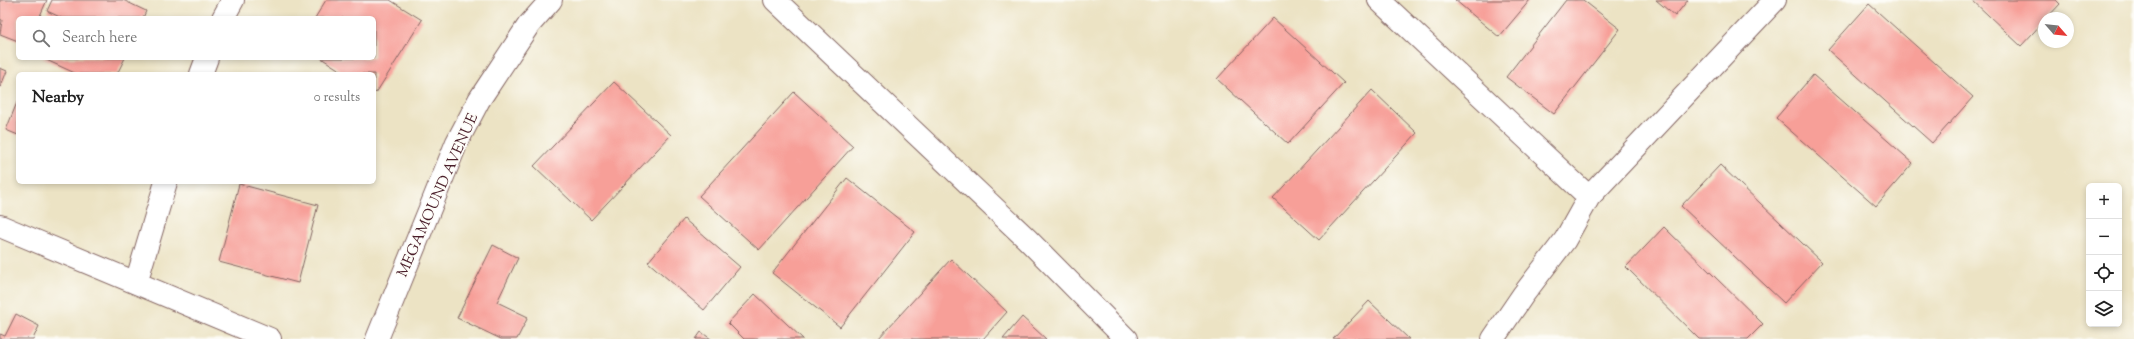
<!DOCTYPE html>
<meta charset="utf-8">
<style>
:root{--surface:#fff;--page:#f6f6f6;--text:#222;--muted:#767676;--line:#e0e0e0}
body{margin:0;font-family:"Sorts Mill Goudy",serif;background:var(--page);color:var(--text)}
.controls{position:absolute;right:12px;bottom:12px;display:grid;overflow:hidden;border-radius:6px;box-shadow:0 2px 6px #0003}
.controls button{width:36px;height:36px;display:grid;place-items:center;padding:0;border:0;border-bottom:1px solid var(--line);background:var(--surface);color:var(--text);font:20px sans-serif}
.compass{position:absolute;left:2038px;top:12px;width:36px;height:36px;border-radius:50%;background:var(--surface);box-shadow:0 2px 6px #0003;rotate:118deg}
.list{margin:0;padding:0;list-style:none}
h2{display:flex;justify-content:space-between;align-items:center;height:52px;margin:0;padding:0 16px;font-size:17px}
h2 small{font-size:13px;font-weight:400;color:var(--muted)}
.icon{flex:none;width:22px;height:22px;fill:none;stroke:currentColor;stroke-width:2;stroke-linecap:round;stroke-linejoin:round}
.map{position:relative;flex:none;width:2134px;height:339px;overflow:hidden}
.search{position:absolute;background:var(--surface);box-shadow:0 2px 6px #0003;left:16px;top:16px;width:360px;height:44px;display:flex;align-items:center;gap:10px;box-sizing:border-box;padding:0 14px;border-radius:6px;color:var(--muted);font-size:15px}
.panel{position:absolute;background:var(--surface);box-shadow:0 2px 6px #0003;left:16px;top:72px;width:360px;height:112px;border-radius:6px}
.map>svg:first-child{display:block}
.building{fill:#f79f98}
.lines{fill:none;stroke-linecap:round;stroke-linejoin:round}
.minor-casing{stroke:#836461;stroke-width:24}
.minor{stroke:#fff;stroke-width:22}
.labels{text-anchor:middle;stroke-width:3;stroke-linejoin:round;paint-order:stroke}
.street-label{font-size:15px;fill:#4a1f2b;stroke:#fdfcf7}
</style>
<div class="map">
<svg width="2134" height="339" viewBox="0 0 2134 339">
<rect width="100%" height="100%" fill="#fdfcf7"/>
<filter id="ink" filterUnits="userSpaceOnUse"><feTurbulence type="fractalNoise" baseFrequency=".025" numOctaves="2"/><feDisplacementMap in="SourceGraphic" scale="8" xChannelSelector="R" yChannelSelector="G"/><feConvolveMatrix kernelMatrix="1 2 1 2 8 2 1 2 1" color-interpolation-filters="sRGB"/></filter>
<filter id="wash" filterUnits="userSpaceOnUse"><feTurbulence type="fractalNoise" baseFrequency=".012" numOctaves="4" result="noise"/><feDisplacementMap in="SourceGraphic" scale="16" xChannelSelector="R" yChannelSelector="G"/><feGaussianBlur stdDeviation="0.9" result="paint"/><feColorMatrix in="noise" values="0 0 0 0 0 0 0 0 0 0 0 0 0 0 0 0 0 1.4 0 .05"/><feComposite in="paint" operator="in"/></filter>
<g filter="url(#wash)">
<rect width="100%" height="100%" fill="#ece3c4"/>
<g id="blocks">
<path class="building" d="M0,0H47L39,18H18V41L0,34L2,20L0,19Z
M52,0H123L146,11L143,18H62L47,11Z
M326,0H390L422,20L376,93L374,91V74H346L321,58H374V18H315Z
M1455,0H1530L1499,37Z
M1566,0H1583L1620,29L1554,114L1506,77Z
M1656,0H1688L1675,16Z
M1972,0H2056L2060,4L2047,18H2044V21L2021,46Z
M1869,4L1973,97L1932,143L1828,50Z
M1273,18L1344,83L1288,144L1217,79Z
M42,58H125L117,74H77Z
M0,68L7,71L0,88Z
M1813,75L1913,163L1876,206L1776,118Z
M614,82L671,135L591,220L534,166Z
M1372,90L1417,133L1319,240L1273,198Z
M794,92L853,146L759,250L699,196Z
M18,100V135L6,130Z
M1720,165L1822,262L1784,303L1681,206Z
M847,178L915,232L840,327L772,273Z
M239,184L318,205L298,283L219,262Z
M684,219L740,267L704,310L648,262Z
M1664,227L1763,324L1748,339H1699L1626,267Z
M493,245L518,258L497,302L528,317L517,339H501L457,318Z
M951,259L1007,312L983,339H878Z
M755,294L803,339H744L728,323Z
M1369,301L1409,339H1333Z
M16,314L39,326L33,339H0V334L5,336Z
M1022,317L1046,339H1003Z
M701,332L711,339H696Z"/>
</g>
</g>
<g filter="url(#ink)">
<use href="#blocks" fill-opacity="0" stroke="#836461" stroke-width="1"/>
<g class="lines">
<defs>
<path id="minor" d="M775,0L1027,239L1126,339
M1379,0L1589,197
M223,18L233,0
M201,74L207,58
M0,226L270,339
M136,283L166,182
M377,339L457,142L479,100L528,26L551,0
M1493,339L1523,295L1565,240L1589,197L1775,0"/>
</defs>
<use href="#minor" class="minor-casing"/>
<use href="#minor" class="minor"/>
</g>
</g>
<g class="labels">
<g class="street-label">
<text transform="translate(437 195) rotate(-66)" y="5">MEGAMOUND AVENUE</text>
</g>
</g>
</svg>
<div class="controls">
<button>+</button>
<button>−</button>
<button><svg class="icon" aria-label="locate" viewBox="0 0 24 24"><circle cx="12" cy="12" r="6"/><path d="M12 2v4M12 18v4M2 12h4M18 12h4"/></svg></button>
<button><svg class="icon" aria-label="layers" viewBox="0 0 24 24"><path d="M12 4l9 5-9 5-9-5zM3 14l9 5 9-5"/></svg></button>
</div>
<svg class="compass" viewBox="-18 -18 36 36"><path d="M0-13l5 13h-10z" fill="#e53935"/><path d="M0 13l5-13h-10z" fill="#767676"/></svg>
<div class="search"><svg class="icon" aria-label="search" viewBox="0 0 24 24"><circle cx="10" cy="10" r="6"/><path d="M15 15l6 6"/></svg>Search here</div>
<section class="panel">
<h2>Nearby<small>0 results</small></h2>
<ul class="list">
</ul>
</section>
</div>
